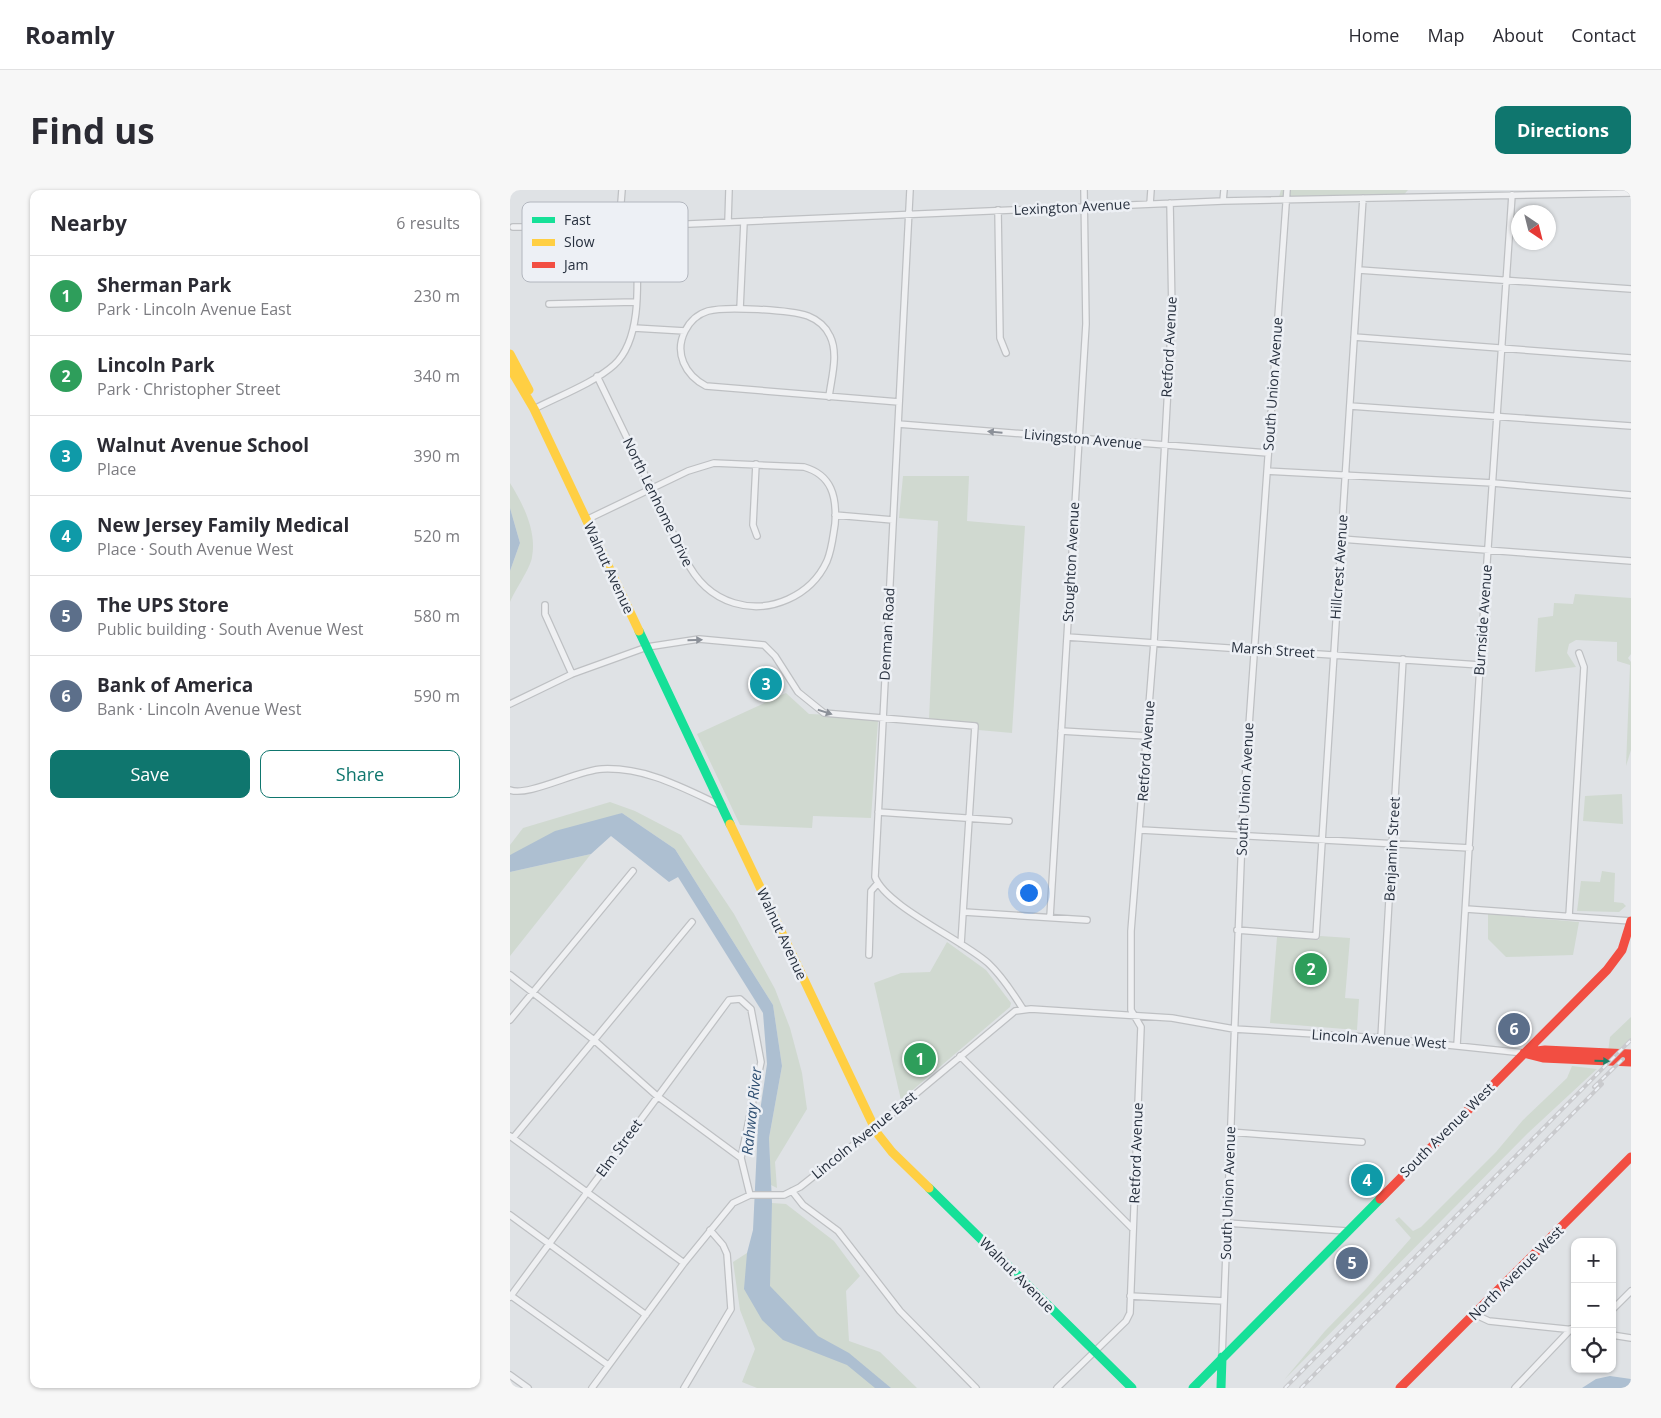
<!DOCTYPE html>
<meta charset="utf-8">
<style>
:root{--surface:#fff;--page:#f7f7f7;--text:#2b2b33;--muted:#7c7c81;--line:#e1e1e2;--accent:#0f766e}
body{margin:0;font-family:"Open Sans",sans-serif;background:var(--page);color:var(--text)}
.controls{position:absolute;right:15px;bottom:15px;display:grid;overflow:hidden;border-radius:10px;box-shadow:0 1px 4px #0004}
.controls button{width:45px;height:45px;display:grid;place-items:center;padding:0;border:0;border-bottom:1px solid var(--line);background:var(--surface);color:var(--text);font:25px sans-serif}
.compass{position:absolute;left:1001px;top:15px;width:45px;height:45px;border-radius:50%;background:var(--surface);box-shadow:0 1px 4px #0004;rotate:145deg}
.you{position:absolute;left:518px;top:702px;width:18px;height:18px;margin:-12px;border:4px solid #fff;border-radius:50%;background:#1a73e8;box-shadow:0 0 0 8px #1a73e833}
.badge{display:grid;place-items:center;width:32px;height:32px;border-radius:50%;background:var(--accent);color:#fff;font-size:16px;font-weight:700}
.pin{position:absolute;translate:-50% -50%;border:2px solid #fff;box-shadow:0 1px 5px #0006}
.list{margin:0;padding:0;list-style:none}
h2{display:flex;justify-content:space-between;align-items:center;height:65px;margin:0;padding:0 20px;font-size:21px}
h2 small{font-size:16px;font-weight:400;color:var(--muted)}
.list li{display:grid;grid-template-columns:32px 1fr auto;gap:15px;align-items:center;box-sizing:border-box;height:80px;padding:0 20px;border-top:1px solid var(--line)}
.list b{display:block;font-size:19px;white-space:nowrap}
.list p{margin:0;font-size:16px;white-space:nowrap;color:var(--muted)}
.list em{font-size:16px;font-style:normal;color:var(--muted)}
.actions{display:flex;gap:10px;padding:15px 20px}
.actions a{flex:1;padding:11px 0;border:1px solid var(--accent);border-radius:10px;text-align:center;font-size:18px;color:var(--accent)}
.actions .main{background:var(--accent);color:#fff}
.icon{flex:none;width:28px;height:28px;fill:none;stroke:currentColor;stroke-width:2;stroke-linecap:round;stroke-linejoin:round}
.map{position:relative;flex:none;width:1121px;height:1198px;overflow:hidden;border-radius:10px}
header{display:flex;align-items:center;gap:30px;box-sizing:border-box;height:70px;padding:0 25px;background:var(--surface);border-bottom:1px solid var(--line)}
header strong{font-size:24px}
nav{display:flex;gap:28px;margin-inline-start:auto;font-size:18px}
.intro{display:flex;align-items:center;justify-content:space-between;box-sizing:border-box;height:120px;padding:0 30px}
h1{margin:0;font-size:35px}
.button{padding:12px 22px;border-radius:10px;background:var(--accent);color:#fff;font-size:18px;font-weight:700}
main{display:flex;gap:30px;padding:0 30px}
aside{flex:1;background:var(--surface);border-radius:10px;box-shadow:0 1px 4px #0004}
.map>svg:first-child{display:block}
.green{fill:#d0d9d0}
.water{fill:#adbfd1}
.lines{fill:none;stroke-linecap:round;stroke-linejoin:round}
.street-casing{stroke:#bec0c3;stroke-width:8}
.street{stroke:#eff0f2;stroke-width:5.5}
.fast{stroke:#16e098;stroke-width:9}
.slow{stroke:#ffcf43;stroke-width:9}
.jam{stroke:#f24e42;stroke-width:9}
.rail-casing{stroke:#c9cacd;stroke-width:4}
.rail{stroke:#edf0f5;stroke-width:2;stroke-dasharray:5.5;stroke-linecap:butt}
.oneway{fill:#8b9098}
.oneway2{fill:#1f7f66}
.labels{text-anchor:middle;stroke-width:5;stroke-linejoin:round;paint-order:stroke}
.street-label{font-size:14px;fill:#27303e;stroke:#edf0f5}
.water-label{font-size:15px;font-style:italic;fill:#305073;stroke:#edf0f5}
.key{fill:#edf0f5;stroke:#b2b6be;stroke-width:1}
.key-label{font-size:14px;fill:#27303e}
</style>
<header>
<strong>Roamly</strong>
<nav><a>Home</a><a>Map</a><a>About</a><a>Contact</a></nav>
</header>
<div class="intro"><h1>Find us</h1><a class="button">Directions</a></div>
<main>
<aside>
<h2>Nearby<small>6 results</small></h2>
<ul class="list">
<li><span class="badge" style="background:#2e9e5b">1</span><div><b>Sherman Park</b><p>Park · Lincoln Avenue East</p></div><em>230 m</em></li>
<li><span class="badge" style="background:#2e9e5b">2</span><div><b>Lincoln Park</b><p>Park · Christopher Street</p></div><em>340 m</em></li>
<li><span class="badge" style="background:#0f9aa8">3</span><div><b>Walnut Avenue School</b><p>Place</p></div><em>390 m</em></li>
<li><span class="badge" style="background:#0f9aa8">4</span><div><b>New Jersey Family Medical</b><p>Place · South Avenue West</p></div><em>520 m</em></li>
<li><span class="badge" style="background:#5c6f8a">5</span><div><b>The UPS Store</b><p>Public building · South Avenue West</p></div><em>580 m</em></li>
<li><span class="badge" style="background:#5c6f8a">6</span><div><b>Bank of America</b><p>Bank · Lincoln Avenue West</p></div><em>590 m</em></li>
</ul>
<div class="actions"><a class="main">Save</a><a>Share</a></div>
</aside>
<div class="map">
<svg width="1121" height="1198" viewBox="0 0 1121 1198">
<rect width="100%" height="100%" fill="#dfe2e5"/>
<path class="green" d="M771,0H898L890,9L768,10Z
M393,286H459L457,331L515,336L502,543L368,531L361,628L303,626L302,638L230,635L187,544L276,503L299,524L419,529L428,331L389,328Z
M0,293C13,314 27,341 22,367C21,377 5,400 0,412V381L10,353L0,318Z
M1065,404L1121,408V464L1118,468L1121,472V560L1116,576L1120,475L1107,471V452L1066,450L1059,454L1057,463L1066,477L1025,482L1028,428L1043,426L1044,413L1063,414Z
M1112,604L1113,634L1073,631L1075,606Z
M100,612L125,621L171,645L224,724L265,799L280,838L292,883L297,919L265,972L267,998L261,995L259,948L272,876L263,815L165,659L112,623L0,665V655L13,638Z
M81,664L0,766V682Z
M1092,681L1105,683L1104,712L1113,713L1116,716L1109,722L1067,721L1071,691L1090,692Z
M978,724L1069,732L1063,765L996,767L978,749Z
M810,746L840,748L835,808L849,809L847,840L760,833L767,747L809,750Z
M437,752L476,780L501,813L500,817L391,910L364,793L391,783L420,782Z
M1121,827V850L1107,864L1098,862L1100,847Z
M1062,876L1087,879L1018,943L774,1190L815,1141L857,1098L901,1048L885,1030L889,1027L903,1041L911,1037L986,962L1013,930L1057,888Z
M262,1013L276,1014L324,1051L350,1086L336,1101L339,1151L370,1162L407,1198H247L232,1192L245,1159L230,1120L223,1072L237,1063L259,1065Z"/>
<path class="water" d="M0,318L10,353L0,381Z
M112,623L165,659L263,815L272,876L259,948L262,1013L260,1096L308,1146L339,1163L381,1198H365L337,1175L273,1150L252,1130L234,1099L237,1063L243,1040L248,935L257,874L253,823L168,687L159,692L101,646L81,664L0,682V665L45,641Z
M1100,1186L1121,1189V1198H1072L1086,1189Z"/>
<g class="lines">
<defs>
<path id="street" d="M400,0L365,687C376,716 451,749 478,773C492,786 503,803 513,819
M713,11L714,0
M640,14L641,0
M488,20L490,148L496,163
M218,32L219,0
M3,37H109L713,11L1121,3
M109,37L112,0
M849,80L1121,99
M39,114L125,112
M230,119L234,32
M124,138L175,141C180,131 188,124 198,121C216,116 280,120 298,126C308,130 316,137 320,146C329,164 321,189 319,207
M175,141C164,163 175,185 196,196L389,212
M844,147L1121,168
M840,216L1121,236
M24,219C49,206 84,193 104,175C136,146 126,76 126,36
M388,234L758,263
M246,274L243,335L247,346
M757,281L983,293L1121,305
M325,325L383,330
M76,330L178,281L204,273L294,277C322,285 327,307 325,334C323,346 322,359 317,371C301,406 260,424 224,413C201,406 185,389 175,368L87,186
M831,349L1121,371
M35,415V424L62,484
M557,447L970,475
M0,514L62,484L137,457L189,449L254,455L265,466L288,502L314,523L465,536L451,754
M551,541L637,546
M0,600C18,607 68,580 92,579C136,577 173,598 212,616
M368,622L499,631
M631,640L960,658
M956,719L1121,731
M454,722L577,730
M1059,726L1074,477L1069,463
M540,727L576,134L574,0
M727,740L806,746L853,8
M359,765L361,701L368,693
M0,785L84,850L147,906L231,968L240,1005
M0,830L123,681
M871,848L893,469
M947,855L970,475L1002,5
M450,866L623,1039
M720,942L852,952
M0,946L174,1073
M3,948L182,732
M282,1001L293,1015L328,1041L390,1121L466,1198
M0,1025L136,1125
M717,1033L837,1041
M0,1105L98,1175
M620,1106L714,1111
M0,1107L219,810L230,809L241,819L251,872L231,968
M1102,1120L1121,1101
M964,1124L979,1131L1065,1140
M1102,1145L1121,1148
M712,1167L733,620L777,0
M0,1185L18,1198
M82,1198L174,1073L223,1013L240,1005H274L290,997L365,938L505,821L521,819L662,828L724,839L871,848L1014,863
M174,1198L221,1119L217,1064L213,1055L200,1040
M547,1198L616,1131L620,1123L631,837L621,820V741L644,452L662,123L660,13
M1005,1198L1061,1139"/>
</defs>
<use href="#street" class="street-casing"/>
<use href="#street" class="street"/>
<path class="fast" d="M129,441L220,634
M419,998L622,1198
M683,1198L870,1009
M711,1198L712,1167"/>
<path class="slow" d="M0,164L19,200
M0,178L24,219L129,441
M220,634L367,943L382,962L419,998"/>
<path class="jam" d="M1019,862L1035,860L1121,864
M1014,863L1033,868L1121,872
M870,1009L1097,780L1112,760L1121,731
M890,1198L1121,967"/>
<defs>
<path id="rail" d="M1084,897L1113,869
M775,1198L1121,850
M791,1198L1092,894"/>
</defs>
<use href="#rail" class="rail-casing"/>
<use href="#rail" class="rail"/>
</g>
<defs><path id="oneway-solid" d="M-6-.8H1V-3.2L6.5 0L1 3.2V.8H-6Z" transform="scale(1.25)"/></defs>
<g class="oneway">
<use href="#oneway-solid" transform="translate(485 242) rotate(-175)"/>
<use href="#oneway-solid" transform="translate(185 450) rotate(-1)"/>
<use href="#oneway-solid" transform="translate(315 522) rotate(18)"/>
</g>
<use class="oneway2" href="#oneway-solid" transform="translate(1092 871) rotate(2)"/>
<g class="labels">
<g class="street-label">
<text transform="translate(562 17) rotate(-3)" y="5">Lexington Avenue</text>
<text transform="translate(659 157) rotate(-87)" y="5">Retford Avenue</text>
<text transform="translate(763 194) rotate(-86)" y="5">South Union Avenue</text>
<text transform="translate(573 249) rotate(5)" y="5">Livingston Avenue</text>
<text transform="translate(148 312) rotate(64)" y="5">North Lenhome Drive</text>
<text transform="translate(561 372) rotate(-87)" y="5">Stoughton Avenue</text>
<text transform="translate(829 377) rotate(-86)" y="5">Hillcrest Avenue</text>
<text transform="translate(99 378) rotate(65)" y="5">Walnut Avenue</text>
<text transform="translate(973 430) rotate(-86)" y="5">Burnside Avenue</text>
<text transform="translate(377 444) rotate(-87)" y="5">Denman Road</text>
<text transform="translate(763 460) rotate(4)" y="5">Marsh Street</text>
<text transform="translate(636 561) rotate(-86)" y="5">Retford Avenue</text>
<text transform="translate(735 599) rotate(-87)" y="5">South Union Avenue</text>
<text transform="translate(882 659) rotate(-87)" y="5">Benjamin Street</text>
<text transform="translate(272 744) rotate(65)" y="5">Walnut Avenue</text>
<text transform="translate(869 849) rotate(4)" y="5">Lincoln Avenue West</text>
<text transform="translate(937 940) rotate(-45)" y="5">South Avenue West</text>
<text transform="translate(354 945) rotate(-39)" y="5">Lincoln Avenue East</text>
<text transform="translate(109 958) rotate(-54)" y="5">Elm Street</text>
<text transform="translate(626 963) rotate(-88)" y="5">Retford Avenue</text>
<text transform="translate(718 1003) rotate(-88)" y="5">South Union Avenue</text>
<text transform="translate(1006 1083) rotate(-45)" y="5">North Avenue West</text>
<text transform="translate(507 1085) rotate(45)" y="5">Walnut Avenue</text>
</g>
<g class="water-label">
<text transform="translate(242 921) rotate(-84)" y="5">Rahway River</text>
</g>
</g>
<rect x="12" y="12" width="166" height="80" rx="8" class="key"/>
<rect x="22" y="27" width="23" height="6" fill="#16e098"/>
<rect x="22" y="49" width="23" height="7" fill="#ffcf43"/>
<rect x="22" y="72" width="23" height="6" fill="#f24e42"/>
<g class="key-label">
<text x="54" y="35">Fast</text>
<text x="54" y="57">Slow</text>
<text x="54" y="80">Jam</text>
</g>
</svg>
<div class="controls">
<button>+</button>
<button>−</button>
<button><svg class="icon" aria-label="locate" viewBox="0 0 24 24"><circle cx="12" cy="12" r="6"/><path d="M12 2v4M12 18v4M2 12h4M18 12h4"/></svg></button>
</div>
<svg class="compass" viewBox="-18 -18 36 36"><path d="M0-13l5 13h-10z" fill="#e53935"/><path d="M0 13l5-13h-10z" fill="#7c7c81"/></svg>
<div class="you"></div>
<div class="pin badge" style="left:410px;top:869px;background:#2e9e5b">1</div>
<div class="pin badge" style="left:801px;top:779px;background:#2e9e5b">2</div>
<div class="pin badge" style="left:256px;top:494px;background:#0f9aa8">3</div>
<div class="pin badge" style="left:857px;top:990px;background:#0f9aa8">4</div>
<div class="pin badge" style="left:842px;top:1073px;background:#5c6f8a">5</div>
<div class="pin badge" style="left:1004px;top:839px;background:#5c6f8a">6</div>
</div>
</main>
